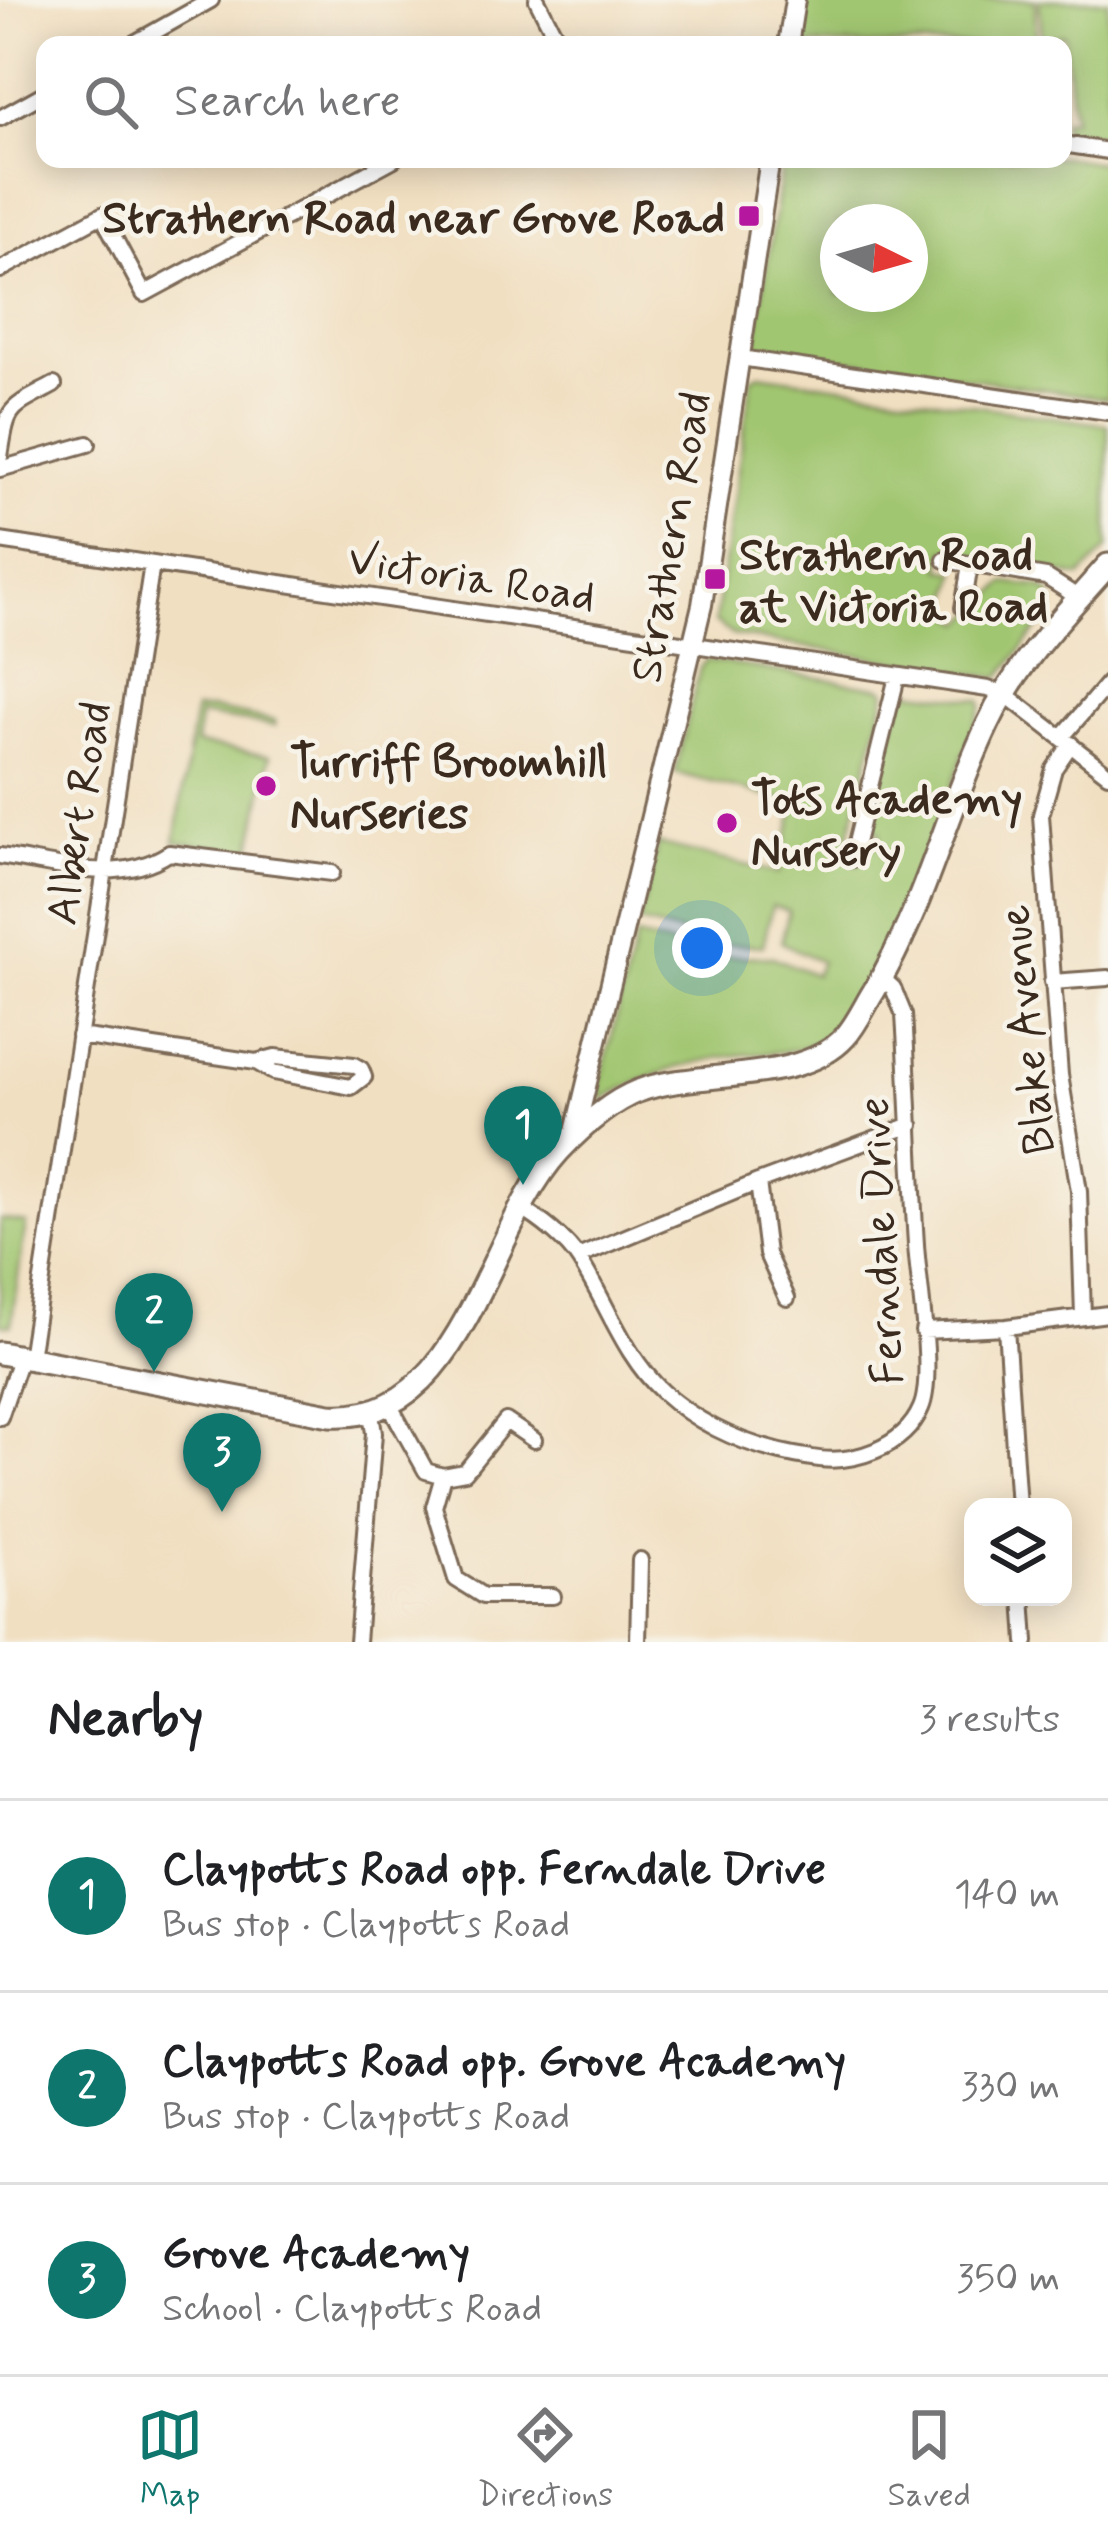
<!DOCTYPE html>
<meta charset="utf-8">
<style>
:root{--surface:#fff;--page:#f2f2f2;--text:#202124;--muted:#757577;--line:#e0e0e0;--accent:#0f766e}
body{margin:0;font-family:Mynerve,sans-serif;background:var(--page);color:var(--text)}
.controls{position:absolute;right:36px;bottom:36px;display:grid;overflow:hidden;border-radius:24px;box-shadow:0 6px 30px #0003}
.controls button{width:108px;height:108px;display:grid;place-items:center;padding:0;border:0;border-bottom:3px solid var(--line);background:var(--surface);color:var(--text);font:60px sans-serif}
.compass{position:absolute;left:820px;top:204px;width:108px;height:108px;border-radius:50%;background:var(--surface);box-shadow:0 6px 30px #0003;rotate:95deg}
.you{position:absolute;left:702px;top:948px;width:42px;height:42px;margin:-30px;border:9px solid #fff;border-radius:50%;background:#1a73e8;box-shadow:0 0 0 18px #1a73e833}
.badge{display:grid;place-items:center;width:78px;height:78px;border-radius:50%;background:var(--accent);color:#fff;font-size:39px;font-weight:700}
.pin{position:absolute;translate:-50% -99px;filter:drop-shadow(0 3px 6px #0008)}
.pin::after{content:'';position:absolute;top:63px;width:42px;height:36px;background:inherit;clip-path:polygon(0 0,100% 0,50% 100%)}
.list{margin:0;padding:0;list-style:none}
h2{display:flex;justify-content:space-between;align-items:center;height:156px;margin:0;padding:0 48px;font-size:51px}
h2 small{font-size:39px;font-weight:400;color:var(--muted)}
.list li{display:grid;grid-template-columns:78px 1fr auto;gap:36px;align-items:center;box-sizing:border-box;height:192px;padding:0 48px;border-top:3px solid var(--line)}
.list b{display:block;font-size:45px;white-space:nowrap}
.list p{margin:0;font-size:39px;white-space:nowrap;color:var(--muted)}
.list em{font-size:39px;font-style:normal;color:var(--muted)}
.icon{flex:none;width:66px;height:66px;fill:none;stroke:currentColor;stroke-width:2;stroke-linecap:round;stroke-linejoin:round}
.map{position:relative;flex:none;width:1108px;height:1642px;overflow:hidden}
.search{position:absolute;background:var(--surface);box-shadow:0 6px 30px #0003;left:36px;right:36px;top:36px;height:132px;display:flex;align-items:center;gap:30px;box-sizing:border-box;padding:0 42px;border-radius:24px;color:var(--muted);font-size:45px}
.sheet{height:732px;background:var(--surface)}
nav{display:flex;justify-content:space-around;align-items:center;box-sizing:border-box;height:168px;border-top:3px solid var(--line);background:var(--surface);font-size:33px;color:var(--muted)}
nav a{display:grid;justify-items:center;gap:6px}
nav .on{color:var(--accent)}
.map>svg:first-child{display:block}
.green{fill:#a1c671;stroke:#6e7848;stroke-width:3;fill-rule:evenodd}
.lines{fill:none;stroke-linecap:round;stroke-linejoin:round}
.minor-casing{stroke:#7b6957;stroke-width:20}
.tertiary-casing{stroke:#7b6957;stroke-width:24}
.secondary-casing{stroke:#7b6957;stroke-width:27}
.minor{stroke:#fff;stroke-width:14}
.tertiary{stroke:#fff;stroke-width:18}
.secondary{stroke:#fff;stroke-width:21}
.poi-dot{fill:#b5179e;stroke:#f7f3e8;stroke-width:4.5}
.labels{text-anchor:middle;stroke-width:9;stroke-linejoin:round;paint-order:stroke}
.poi-label{font-size:45px;font-weight:bold;fill:#3b2a1e;stroke:#f7f3e8;text-anchor:start}
.street-label{font-size:45px;fill:#3b2a1e;stroke:#f7f3e8}
</style>
<div class="map">
<svg width="1108" height="1642" viewBox="0 0 1108 1642">
<rect width="100%" height="100%" fill="#f7f3e8"/>
<filter id="ink" filterUnits="userSpaceOnUse"><feTurbulence type="fractalNoise" baseFrequency=".00833" numOctaves="2"/><feDisplacementMap in="SourceGraphic" scale="24" xChannelSelector="R" yChannelSelector="G"/><feConvolveMatrix kernelMatrix="1 2 1 2 8 2 1 2 1" color-interpolation-filters="sRGB"/></filter>
<filter id="wash" filterUnits="userSpaceOnUse"><feTurbulence type="fractalNoise" baseFrequency=".004" numOctaves="4" result="noise"/><feDisplacementMap in="SourceGraphic" scale="48" xChannelSelector="R" yChannelSelector="G"/><feGaussianBlur stdDeviation="2.7" result="paint"/><feColorMatrix in="noise" values="0 0 0 0 0 0 0 0 0 0 0 0 0 0 0 0 0 1.4 0 .05"/><feComposite in="paint" operator="in"/></filter>
<g filter="url(#wash)">
<rect width="100%" height="100%" fill="#f1dfc1"/>
<path class="green" d="M807,0H1035L1036,45H800Z
M1039,0H1108V137L1063,131V120L1073,118L1064,35L1042,37Z
M1063,157L1108,164V399L759,347L756,340L783,159ZM838,222H910V294H838Z
M759,374L1108,425V548L1080,577L945,550L941,569L957,572L948,611L964,623L1005,583L1041,587L1052,596V611L999,678L733,635L715,622L752,378Z
M706,660L883,688L886,692L843,859L858,864L868,845L877,846L880,832L872,829L869,822L902,694L907,691L981,700L982,706C954,773 876,1023 811,1045C786,1054 756,1053 730,1056C683,1063 642,1077 601,1100V1079L636,937L722,956L773,957L815,975L821,962L781,942L789,911L772,906L763,946L725,944L639,923L658,844L779,873L796,803L675,773L700,668Z
M211,709L275,721V726L200,715L196,744L270,756L251,852L175,842L195,710Z
M0,1219L26,1223L11,1325L0,1324Z"/>
</g>
<g filter="url(#ink)">
<g class="lines">
<defs>
<path id="minor" d="M537,0L560,45
M131,45L211,0
M0,118L45,93
M1063,144L1108,151
M0,270L102,215L144,294L394,159
M740,358L1108,412
M0,457C8,404 8,410 54,385
M0,469L88,444
M0,541L988,689L1005,694L1108,774
M945,560L1046,577L1079,598
M963,608L970,565
M1062,737L1108,683
M1071,744L1054,769L1041,815L1060,1075L1079,1191L1083,1316
M0,856C56,864 119,886 169,853L332,873
M852,859L897,677
M1052,982L1108,978
M79,1036L256,1062L275,1057L354,1065L361,1069L364,1077L351,1087L273,1072L256,1062
M758,1182L767,1254L787,1298
M519,1207C540,1219 567,1240 580,1261C608,1305 624,1356 663,1392C705,1430 757,1450 812,1458C852,1465 904,1448 921,1408C935,1376 918,1283 916,1244C911,1168 909,1091 904,1015L893,988L882,978
M578,1257L758,1182L911,1125
M1006,1327L1018,1507
M923,1331L1006,1327L1108,1314
M30,1358L152,564
M390,1406L426,1471L443,1476L465,1472L506,1421L534,1440
M0,1417L21,1356
M443,1476L434,1507L456,1579L483,1596H553
M1023,1597L1026,1642
M357,1642L374,1433L371,1414
M638,1642L640,1560"/>
<path id="tertiary" d="M788,45L795,0
M574,1136L702,605L770,159"/>
<path id="secondary" d="M0,1353L330,1415C465,1424 485,1231 559,1151C580,1129 610,1102 638,1091C698,1069 802,1085 845,1037C857,1024 865,1005 874,991C925,907 946,812 988,724C1016,664 1065,614 1108,565"/>
</defs>
<use href="#minor" class="minor-casing"/>
<use href="#tertiary" class="tertiary-casing"/>
<use href="#secondary" class="secondary-casing"/>
<use href="#minor" class="minor"/>
<use href="#tertiary" class="tertiary"/>
<use href="#secondary" class="secondary"/>
</g>
</g>
<g class="poi-dot">
<rect x="737" y="204" width="24" height="24" rx="6"/>
<rect x="703" y="567" width="24" height="24" rx="6"/>
<circle cx="266" cy="786" r="12"/>
<circle cx="727" cy="823" r="12"/>
</g>
<g class="labels">
<g class="poi-label">
<text x="725" y="232" text-anchor="end">Strathern Road near Grove Road</text>
<text x="739" y="569">Strathern Road<tspan x="739" dy="52">at Victoria Road</tspan></text>
<text x="290" y="776">Turriff Broomhill<tspan x="290" dy="52">Nurseries</tspan></text>
<text x="751" y="813">Tots Academy<tspan x="751" dy="52">Nursery</tspan></text>
</g>
<g class="street-label">
<text transform="translate(669 537) rotate(-80)" y="16">Strathern Road</text>
<text transform="translate(472 576) rotate(9)" y="16">Victoria Road</text>
<text transform="translate(77 813) rotate(-81)" y="16">Albert Road</text>
<text transform="translate(1025 1030) rotate(-96)" y="16">Blake Avenue</text>
<text transform="translate(879 1241) rotate(-93)" y="16">Ferndale Drive</text>
</g>
</g>
</svg>
<div class="controls">
<button><svg class="icon" aria-label="layers" viewBox="0 0 24 24"><path d="M12 4l9 5-9 5-9-5zM3 14l9 5 9-5"/></svg></button>
</div>
<svg class="compass" viewBox="-18 -18 36 36"><path d="M0-13l5 13h-10z" fill="#e53935"/><path d="M0 13l5-13h-10z" fill="#757577"/></svg>
<div class="you"></div>
<div class="pin badge" style="left:523px;top:1185px">1</div>
<div class="pin badge" style="left:154px;top:1372px">2</div>
<div class="pin badge" style="left:222px;top:1512px">3</div>
<div class="search"><svg class="icon" aria-label="search" viewBox="0 0 24 24"><circle cx="10" cy="10" r="6"/><path d="M15 15l6 6"/></svg>Search here</div>
</div>
<section class="sheet">
<h2>Nearby<small>3 results</small></h2>
<ul class="list">
<li><span class="badge">1</span><div><b>Claypotts Road opp. Ferndale Drive</b><p>Bus stop · Claypotts Road</p></div><em>140 m</em></li>
<li><span class="badge">2</span><div><b>Claypotts Road opp. Grove Academy</b><p>Bus stop · Claypotts Road</p></div><em>330 m</em></li>
<li><span class="badge">3</span><div><b>Grove Academy</b><p>School · Claypotts Road</p></div><em>350 m</em></li>
</ul>
</section>
<nav>
<a class="on"><svg class="icon" aria-label="map" viewBox="0 0 24 24"><path d="M3 6l6-2 6 2 6-2v14l-6 2-6-2-6 2zM9 4v14M15 6v14"/></svg>Map</a>
<a><svg class="icon" aria-label="directions" viewBox="0 0 24 24"><path d="M12 3l9 9-9 9-9-9zM9 14v-3h6M13 9l2 2-2 2"/></svg>Directions</a>
<a><svg class="icon" aria-label="saved" viewBox="0 0 24 24"><path d="M7 4h10v16l-5-4-5 4z"/></svg>Saved</a>
</nav>
